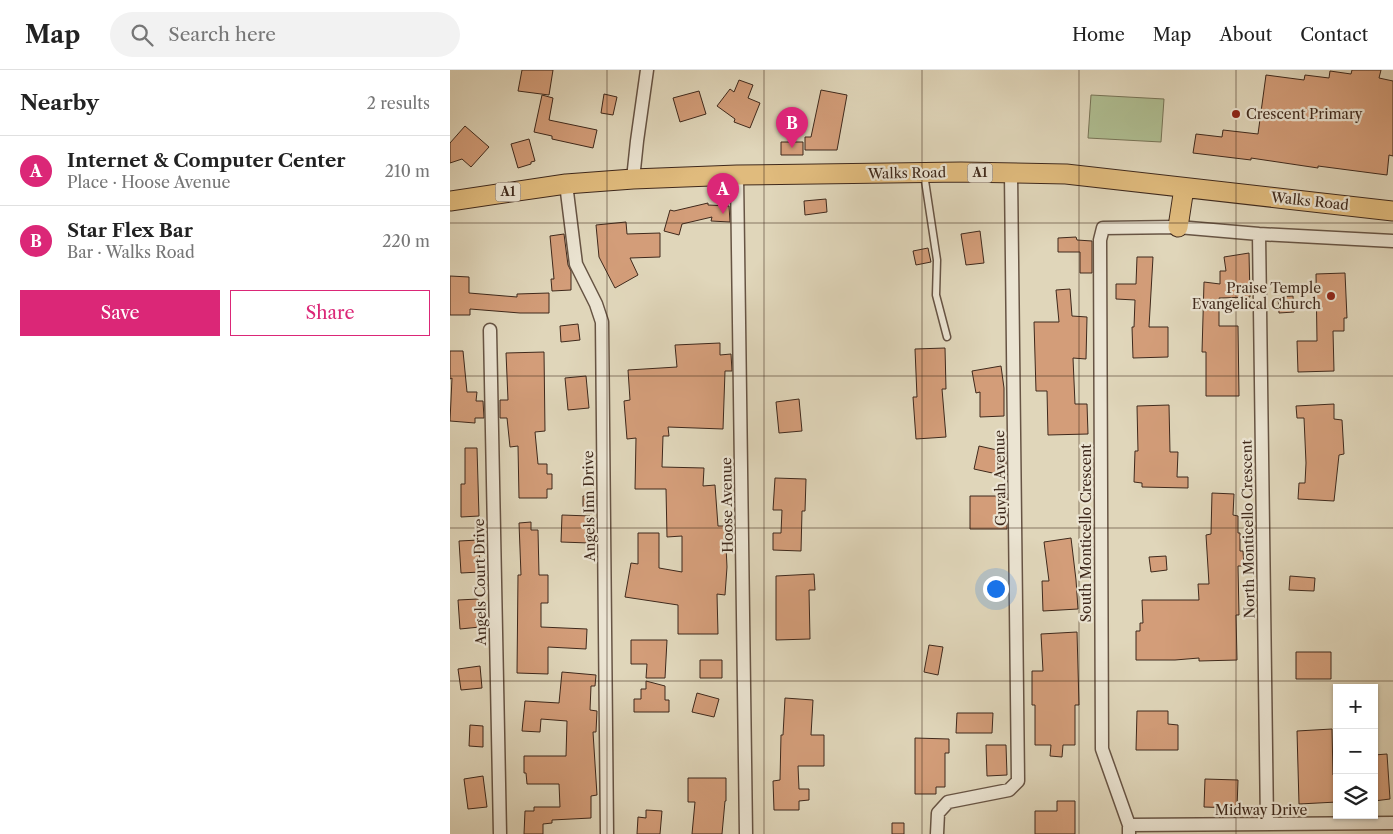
<!DOCTYPE html>
<meta charset="utf-8">
<style>
:root{--surface:#fff;--page:#f2f2f2;--text:#222;--muted:#767676;--line:#e0e0e0;--accent:#db2777}
body{margin:0;font-family:"Libre Caslon Text",serif;background:var(--page);color:var(--text)}
.controls{position:absolute;right:15px;bottom:15px;display:grid;overflow:hidden;border-radius:0px;box-shadow:0 1px 4px #0004}
.controls button{width:45px;height:45px;display:grid;place-items:center;padding:0;border:0;border-bottom:1px solid var(--line);background:var(--surface);color:var(--text);font:25px sans-serif}
.you{position:absolute;left:545px;top:518px;width:18px;height:18px;margin:-12px;border:4px solid #fff;border-radius:50%;background:#1a73e8;box-shadow:0 0 0 8px #1a73e833}
.badge{display:grid;place-items:center;width:32px;height:32px;border-radius:50%;background:var(--accent);color:#fff;font-size:16px;font-weight:700}
.pin{position:absolute;translate:-50% -41px;filter:drop-shadow(0 1px 2px #0008)}
.pin::after{content:'';position:absolute;top:26px;width:18px;height:15px;background:inherit;clip-path:polygon(0 0,100% 0,50% 100%)}
.list{margin:0;padding:0;list-style:none}
h2{display:flex;justify-content:space-between;align-items:center;height:65px;margin:0;padding:0 20px;font-size:21px}
h2 small{font-size:16px;font-weight:400;color:var(--muted)}
.list li{display:grid;grid-template-columns:32px 1fr auto;gap:15px;align-items:center;box-sizing:border-box;height:70px;padding:0 20px;border-top:1px solid var(--line)}
.list b{display:block;font-size:19px;white-space:nowrap}
.list p{margin:0;font-size:16px;white-space:nowrap;color:var(--muted)}
.list em{font-size:16px;font-style:normal;color:var(--muted)}
.actions{display:flex;gap:10px;padding:15px 20px}
.actions a{flex:1;padding:11px 0;border:1px solid var(--accent);border-radius:0px;text-align:center;font-size:18px;color:var(--accent)}
.actions .main{background:var(--accent);color:#fff}
.icon{flex:none;width:28px;height:28px;fill:none;stroke:currentColor;stroke-width:2;stroke-linecap:round;stroke-linejoin:round}
.map{position:relative;flex:none;width:943px;height:764px;overflow:hidden}
header{display:flex;align-items:center;gap:30px;box-sizing:border-box;height:70px;padding:0 25px;background:var(--surface);border-bottom:1px solid var(--line)}
header strong{font-size:24px}
nav{display:flex;gap:28px;margin-inline-start:auto;font-size:18px}
.search{width:350px;height:45px;background:var(--page);display:flex;align-items:center;gap:12px;box-sizing:border-box;padding:0 18px;border-radius:28px;color:var(--muted);font-size:19px}
main{display:flex}
aside{flex:1;background:var(--surface)}
.map>svg:first-child{display:block}
.green{fill:#afbe92;stroke:#777457}
.building{fill:#d39d79;stroke:#3f291c}
.lines{fill:none;stroke-linecap:round;stroke-linejoin:round}
.service-casing{stroke:#675444;stroke-width:9}
.minor-casing{stroke:#675444;stroke-width:15}
.primary-casing{stroke:#3f291c;stroke-width:21}
.service{stroke:#ebe4d2;stroke-width:6}
.minor{stroke:#ebe4d2;stroke-width:12}
.primary{stroke:#e0bb7d;stroke-width:19}
.grid{fill:none;stroke:#3f291c;stroke-width:1;stroke-opacity:0.55}
.poi-dot{fill:#8f2418;stroke:#ebe4d2;stroke-width:2}
.labels{text-anchor:middle;stroke-width:4.5;stroke-linejoin:round;paint-order:stroke}
.shield{fill:#ebe4d2;stroke:#736153;stroke-width:1}
.shield-label{font-size:12px;font-weight:bold;fill:#3f291c}
.poi-label{font-size:14px;fill:#3f291c;stroke:#ebe4d2;text-anchor:start}
.street-label{font-size:14px;fill:#3f291c;stroke:#ebe4d2}
</style>
<header>
<strong>Map</strong>
<div class="search"><svg class="icon" aria-label="search" viewBox="0 0 24 24"><circle cx="10" cy="10" r="6"/><path d="M15 15l6 6"/></svg>Search here</div>
<nav><a>Home</a><a>Map</a><a>About</a><a>Contact</a></nav>
</header>
<main>
<aside>
<h2>Nearby<small>2 results</small></h2>
<ul class="list">
<li><span class="badge">A</span><div><b>Internet &amp; Computer Center</b><p>Place · Hoose Avenue</p></div><em>210 m</em></li>
<li><span class="badge">B</span><div><b>Star Flex Bar</b><p>Bar · Walks Road</p></div><em>220 m</em></li>
</ul>
<div class="actions"><a class="main">Save</a><a>Share</a></div>
</aside>
<div class="map">
<svg width="943" height="764" viewBox="0 0 943 764">
<rect width="100%" height="100%" fill="#e0d6ba"/>
<filter id="stains"><feTurbulence type="fractalNoise" baseFrequency=".004" numOctaves="4"/><feColorMatrix values="0 0 0 0 .2 0 0 0 0 .09 0 0 0 0 .02 0 0 0 .5 -.17"/></filter>
<radialGradient id="worn" r=".72"><stop offset=".6" stop-color="#630" stop-opacity="0"/><stop offset="1" stop-color="#630" stop-opacity=".3"/></radialGradient>
<path class="green" d="M641,25L714,29L711,72L638,68Z"/>
<path class="building" d="M72,0H103L99,25L68,21Z
M902,0H931L929,8L943,11V86L939,85L937,105L868,96V98L801,88V90L743,83L746,64L772,67L773,60L808,64L816,5L854,10L855,5L879,8L880,1L901,4Z
M289,10L303,15L298,28L310,33L300,58L284,52L285,49L267,36L280,19L284,22Z
M371,20L397,25L387,80H355V67H361Z
M249,21L256,44L230,52L223,28Z
M154,24L167,27L163,45L151,43Z
M92,25L103,28L99,50L147,60L143,78L102,69V66L84,62Z
M15,56L39,77L21,97L12,89L0,93V73Z
M79,69L85,91L81,92V94L68,98L61,74Z
M331,72H353V85H331Z
M376,129L377,142L355,145L354,131Z
M258,133V135L279,136L280,152L261,151L262,147L232,154L229,165L214,161L220,140L224,141Z
M176,152L177,164L210,163V187L180,188L188,205L165,218L149,187L146,155Z
M530,161L534,193L516,195L511,164Z
M114,164L118,195L121,201V220L102,221L101,209H104L100,166Z
M626,167L627,170L642,171V203H630V182H608V168Z
M478,178L481,192L466,195L463,181Z
M799,183L800,227L769,228V256H788L789,326H756V282H752L754,212L770,214V201H776L774,187Z
M687,187H703L699,257H718V287L683,288L682,257H684L685,230L666,229V214H686Z
M895,203L897,248H894V261H883L884,301L848,302L847,271H867L866,204Z
M0,206L19,207V223L67,227V224L99,223V243H70L20,239V245H0Z
M620,219L622,246L637,247L636,289L623,288L625,334H637L638,364L598,365L597,321H586L584,252H609L606,220Z
M843,226L844,242L829,243L828,227Z
M128,254L130,270L111,272L110,256Z
M270,273V285L281,284L282,301H275L273,359L218,357L219,366H213L212,397L254,398L253,416L265,415L268,456H275L277,497L275,525L267,524L268,564H228V535L175,527L181,493L188,494V463H209V498L232,502V466L217,467L216,419H185L186,368L177,369L174,331L180,330L178,300L227,297L225,275Z
M495,278L496,319H492L496,367L466,369L463,327H467L465,279Z
M0,281H13L17,322H27L26,331H33L34,348H25V353L0,351L2,308L0,309Z
M94,282L95,361L85,362L88,394H97V404H102V419H97V428H69L68,376L60,377L57,348H50V330H58L56,283Z
M551,296L554,318V346L530,347V322L526,323L522,301Z
M136,306L139,338L118,340L115,308Z
M349,329L352,361L329,363L326,332Z
M884,334V349L892,350L894,384L889,385L884,431L848,429L849,413H855L856,393L854,348H847L846,336Z
M719,335L720,382H728L727,407H738V418L692,417V413L684,412L685,381H688L687,336Z
M529,376L556,382V406L524,399Z
M15,378H27L29,446L11,447V414H15Z
M325,408L356,409L355,441H352L351,481L323,480V463H331L332,440H323Z
M762,423L784,424L783,445L788,446V463H790V481H793L794,496H788L789,545H786L787,590L749,591V588L725,590H686V561H690V553H693L692,530H749L748,514H759L756,465L761,464Z
M133,426H146V443H133Z
M520,426H557V459H520Z
M112,445L140,446L139,473L111,472Z
M81,452V460H88L89,505H98V533H91V557L137,559L136,579L98,577V604L67,603L68,505H71L69,453Z
M621,468L626,510L628,539L593,541L592,511H599L594,472Z
M29,470L30,502L11,503L9,471Z
M716,486L717,500L701,502L699,487Z
M364,504L365,520H359L360,569L326,570V506Z
M840,506L865,508L864,521L839,520Z
M28,529L30,557L10,559L8,530Z
M627,562L629,635H625V675H613L612,687L600,686L601,675H585V635H582V601H593L591,564Z
M181,570H217L215,608H196L197,594H181Z
M479,575L493,577L488,605L474,602Z
M846,582H881V609H846Z
M250,590H272V608H250Z
M30,596L32,618L11,620L8,599Z
M112,602L146,605L145,616H141L140,640L147,641L146,662H143L147,725L141,726V748L102,750V753L93,754V764H74L75,741H84V737H110L109,714H77L76,703H74V686H116L117,651L91,649L90,662L72,661L75,631L109,633Z
M196,611L215,616V630H219V642H184V629H191V619H196Z
M247,623L269,629L264,647L242,642Z
M335,628L363,630L361,665H374V696H348L349,719H359V730L349,731V740H324L323,711L330,710L331,665H333Z
M687,641H718V654L728,655V680H686Z
M507,643H543L542,663H506Z
M20,655L33,656V677L19,676Z
M882,659L883,705H887V732L849,734L847,661Z
M465,668L499,669V683H495V717H486V724H465Z
M536,675H556L557,705L537,706Z
M937,684L940,729L924,731V685Z
M33,706L37,737L18,739L14,709Z
M238,708H276V731H275L272,764H242L245,732H238Z
M755,709L788,710L787,738L754,737Z
M607,731H625V764H585V741H607Z
M196,740L212,741L210,764H187L188,747L196,748Z
M442,753H454V764H442Z"/>
<g class="lines">
<defs>
<path id="service" d="M474,104L487,190L486,225L497,267"/>
<path id="minor" d="M287,105L296,764
M183,109L187,71L197,0
M116,114L126,194L146,234L152,252L157,764
M809,164L817,754
M40,260L50,764
M679,755L943,753
M487,764L488,743L498,732L559,720L568,711L561,104
M679,764V755L652,679L650,170L653,158L728,157L809,164L943,171"/>
<path id="primary" d="M0,131L116,114L183,109L287,105L511,102L616,104L943,141
M728,157L734,118"/>
</defs>
<use href="#service" class="service-casing"/>
<use href="#minor" class="minor-casing"/>
<use href="#primary" class="primary-casing"/>
<use href="#service" class="service"/>
<use href="#minor" class="minor"/>
<use href="#primary" class="primary"/>
</g>
<path class="grid" d="M157,0V764M314,0V764M472,0V764M629,0V764M786,0V764M0,153H943M0,306H943M0,458H943M0,611H943"/>
<g class="poi-dot">
<circle cx="786" cy="44" r="5"/>
<circle cx="881" cy="226" r="5"/>
</g>
<g class="labels">
<g class="shield">
<rect x="517.5" y="93.5" width="25" height="19" rx="4"/>
<rect x="45.5" y="112.5" width="25" height="19" rx="4"/>
</g>
<g class="shield-label">
<text x="530" y="107">A1</text>
<text x="58" y="126">A1</text>
</g>
<g class="poi-label">
<text x="796" y="49">Crescent Primary</text>
<text x="871" y="223" text-anchor="end">Praise Temple<tspan x="871" dy="16">Evangelical Church</tspan></text>
</g>
<g class="street-label">
<text transform="translate(457 103) rotate(-1)" y="5">Walks Road</text>
<text transform="translate(860 131) rotate(6)" y="5">Walks Road</text>
<text transform="translate(550 408) rotate(-91)" y="5">Guyah Avenue</text>
<text transform="translate(277 435) rotate(-91)" y="5">Hoose Avenue</text>
<text transform="translate(139 436) rotate(-91)" y="5">Angels Inn Drive</text>
<text transform="translate(798 459) rotate(-91)" y="5">North Monticello Crescent</text>
<text transform="translate(636 463) rotate(-90)" y="5">South Monticello Crescent</text>
<text transform="translate(30 512) rotate(-91)" y="5">Angels Court Drive</text>
<text x="811" y="745">Midway Drive</text>
</g>
</g>
<rect width="100%" height="100%" filter="url(#stains)"/>
<rect width="100%" height="100%" fill="url(#worn)"/>
</svg>
<div class="controls">
<button>+</button>
<button>−</button>
<button><svg class="icon" aria-label="layers" viewBox="0 0 24 24"><path d="M12 4l9 5-9 5-9-5zM3 14l9 5 9-5"/></svg></button>
</div>
<div class="you"></div>
<div class="pin badge" style="left:273px;top:144px">A</div>
<div class="pin badge" style="left:342px;top:78px">B</div>
</div>
</main>
